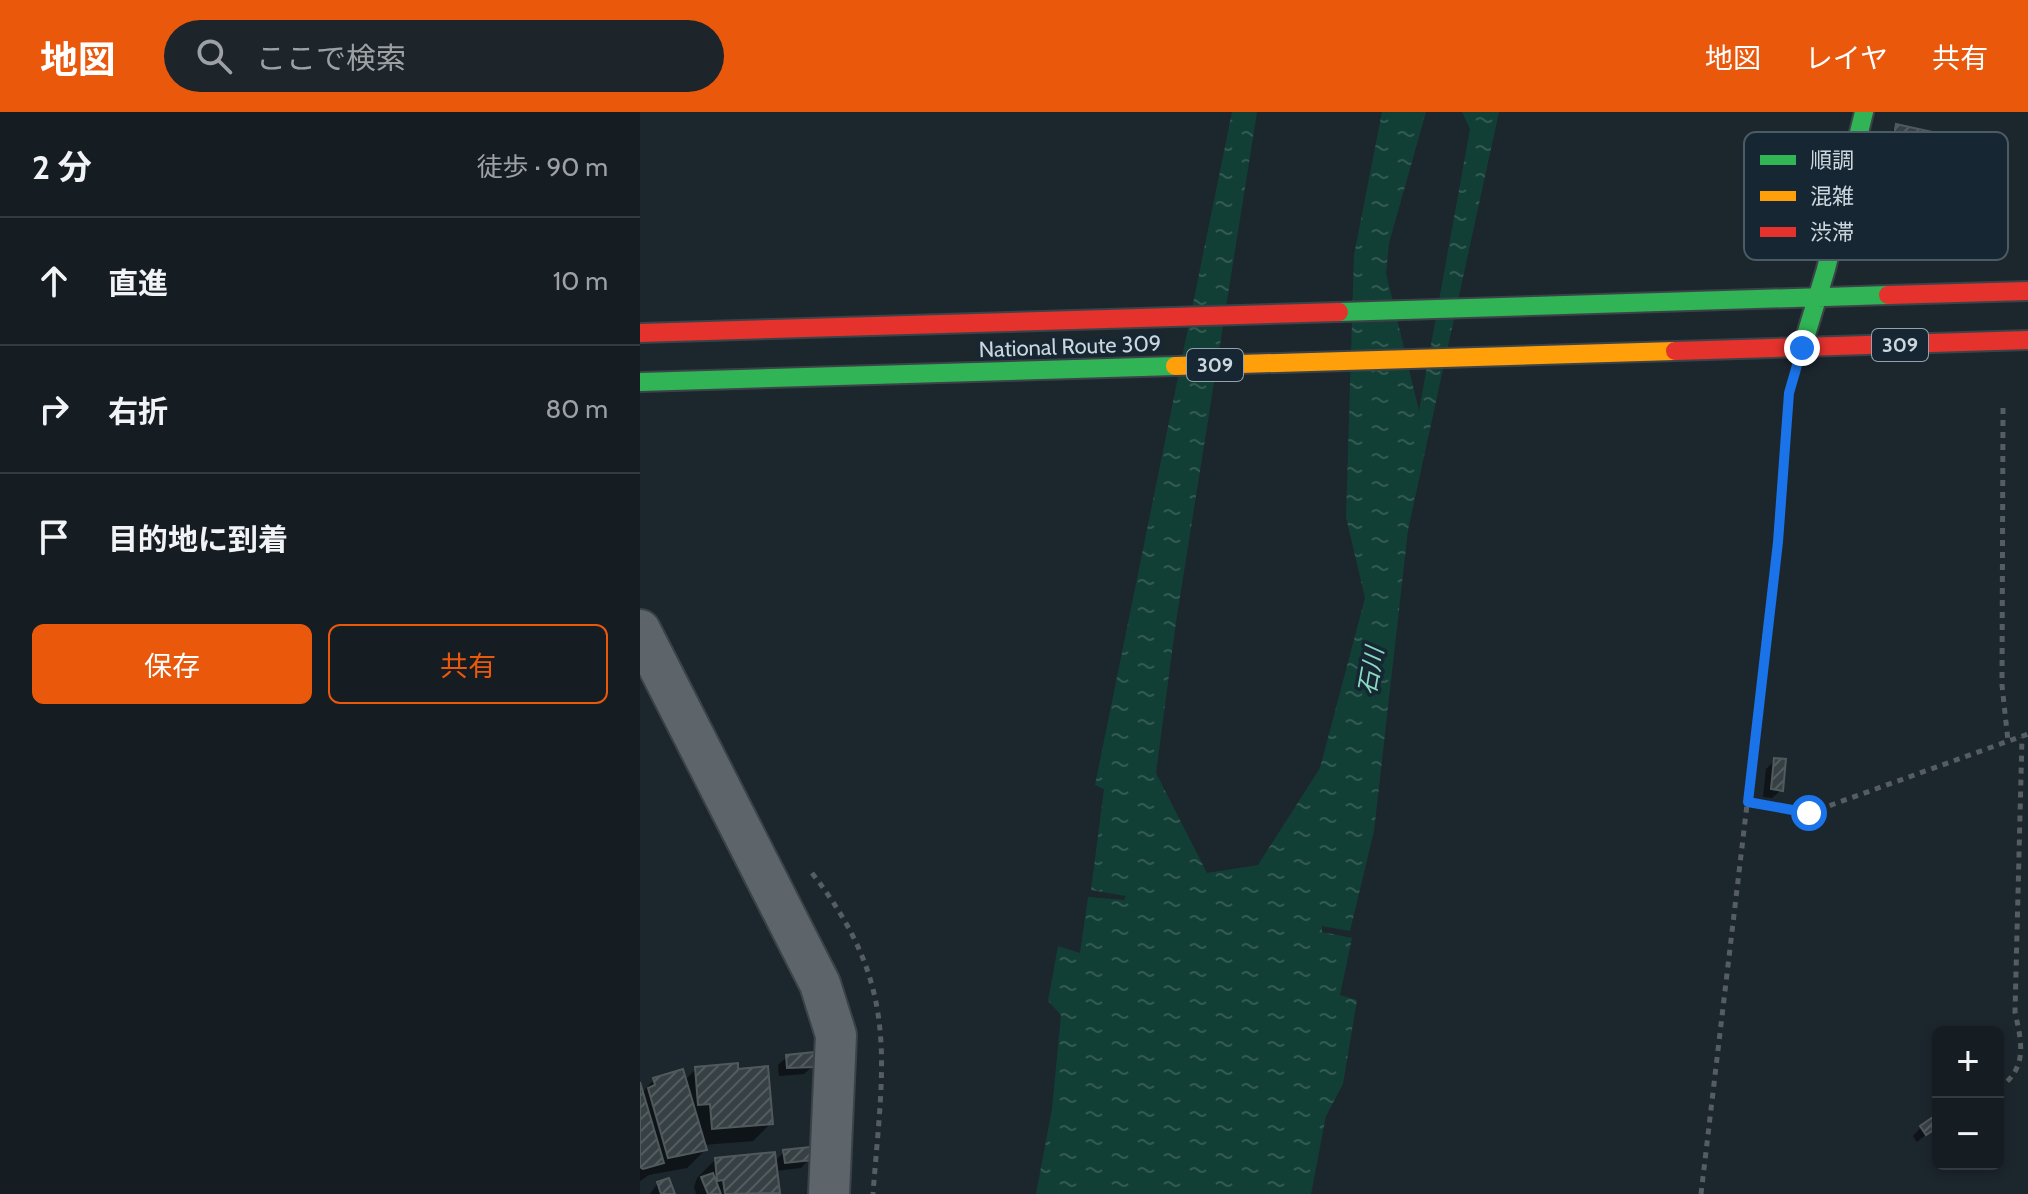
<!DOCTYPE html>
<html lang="ja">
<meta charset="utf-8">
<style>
:root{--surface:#151c22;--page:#1e252a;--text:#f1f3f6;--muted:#9da1a5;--line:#343a40;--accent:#ea580c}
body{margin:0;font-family:Cabin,"Noto Sans JP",sans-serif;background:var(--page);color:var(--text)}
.controls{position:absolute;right:24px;bottom:24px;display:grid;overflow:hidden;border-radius:12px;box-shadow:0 4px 12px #0003}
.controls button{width:72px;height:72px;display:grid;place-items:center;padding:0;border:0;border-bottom:2px solid var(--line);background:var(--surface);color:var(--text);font:40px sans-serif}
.stop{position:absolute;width:24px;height:24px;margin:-18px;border:6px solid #1a73e8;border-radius:50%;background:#fff}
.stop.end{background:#1a73e8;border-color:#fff;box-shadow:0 2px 8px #0008}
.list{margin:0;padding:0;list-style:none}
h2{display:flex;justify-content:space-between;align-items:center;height:104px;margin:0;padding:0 32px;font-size:34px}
h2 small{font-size:26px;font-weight:400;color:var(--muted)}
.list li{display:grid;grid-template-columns:52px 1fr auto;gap:24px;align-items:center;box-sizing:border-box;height:128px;padding:0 32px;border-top:2px solid var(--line)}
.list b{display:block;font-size:30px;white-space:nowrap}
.list em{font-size:26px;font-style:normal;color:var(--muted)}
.actions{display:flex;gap:16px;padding:24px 32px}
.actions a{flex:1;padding:18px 0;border:2px solid var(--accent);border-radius:12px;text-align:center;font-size:28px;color:var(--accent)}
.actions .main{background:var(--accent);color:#fff}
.icon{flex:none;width:44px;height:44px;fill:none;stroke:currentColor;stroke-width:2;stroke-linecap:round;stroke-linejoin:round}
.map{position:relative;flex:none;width:1388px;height:1082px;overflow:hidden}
header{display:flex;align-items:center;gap:48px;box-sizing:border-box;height:112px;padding:0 40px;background:var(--accent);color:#fff}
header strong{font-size:38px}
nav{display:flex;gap:44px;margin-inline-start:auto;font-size:28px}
.search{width:560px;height:72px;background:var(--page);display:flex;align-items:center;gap:20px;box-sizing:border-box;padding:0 28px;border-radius:44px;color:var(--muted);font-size:30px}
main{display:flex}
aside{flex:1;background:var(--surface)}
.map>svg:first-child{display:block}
.water{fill:url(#water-ripples)}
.shadow{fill:#0007}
.building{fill:url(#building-hatch);stroke:#505a5d;stroke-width:2}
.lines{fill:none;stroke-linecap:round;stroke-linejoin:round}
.street-casing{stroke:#3b4348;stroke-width:44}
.fast-casing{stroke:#3b4348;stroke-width:22}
.slow-casing{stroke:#3b4348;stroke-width:22}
.jam-casing{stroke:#3b4348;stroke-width:22}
.path{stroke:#565d62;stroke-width:5;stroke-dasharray:6 6;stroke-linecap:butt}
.street{stroke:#5e656a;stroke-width:40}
.fast{stroke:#30b455;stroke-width:18}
.slow{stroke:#ff9f0a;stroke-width:18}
.jam{stroke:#e5322d;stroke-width:18}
.route{stroke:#1a73e8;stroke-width:10}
.labels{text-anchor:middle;stroke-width:7;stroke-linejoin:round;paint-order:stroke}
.shield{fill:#162733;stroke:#95a2ab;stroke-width:2}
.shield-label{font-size:20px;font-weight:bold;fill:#cbd6de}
.street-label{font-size:22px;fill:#cbd6de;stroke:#162733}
.water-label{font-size:24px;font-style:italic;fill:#8ad9c1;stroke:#162733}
.key{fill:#162733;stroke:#4c5c66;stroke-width:2}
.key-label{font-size:22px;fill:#cbd6de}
</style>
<header>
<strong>地図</strong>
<div class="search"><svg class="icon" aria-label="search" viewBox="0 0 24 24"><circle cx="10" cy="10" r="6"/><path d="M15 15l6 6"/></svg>ここで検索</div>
<nav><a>地図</a><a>レイヤ</a><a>共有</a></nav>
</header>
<main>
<aside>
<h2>2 分<small>徒歩 · 90 m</small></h2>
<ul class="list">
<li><svg class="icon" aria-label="ahead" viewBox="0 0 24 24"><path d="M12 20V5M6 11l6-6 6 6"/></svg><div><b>直進</b></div><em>10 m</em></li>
<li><svg class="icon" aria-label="right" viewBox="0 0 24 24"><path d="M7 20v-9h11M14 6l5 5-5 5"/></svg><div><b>右折</b></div><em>80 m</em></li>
<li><svg class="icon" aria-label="arrive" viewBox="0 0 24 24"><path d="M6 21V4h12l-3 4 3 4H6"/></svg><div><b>目的地に到着</b></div></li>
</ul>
<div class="actions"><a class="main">保存</a><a>共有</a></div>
</aside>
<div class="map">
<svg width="1388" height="1082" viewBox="0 0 1388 1082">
<defs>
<pattern id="water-ripples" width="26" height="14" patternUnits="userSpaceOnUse" patternTransform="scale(2)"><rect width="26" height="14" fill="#123f35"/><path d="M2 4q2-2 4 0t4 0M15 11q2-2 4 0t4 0" fill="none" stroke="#335a52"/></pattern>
<pattern id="building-hatch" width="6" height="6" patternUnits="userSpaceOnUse" patternTransform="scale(2)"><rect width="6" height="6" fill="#374145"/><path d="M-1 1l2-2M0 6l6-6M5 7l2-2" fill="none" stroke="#535c5f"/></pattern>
</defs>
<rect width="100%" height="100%" fill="#1c262d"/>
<path class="water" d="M592,0H617L536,510L516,661L567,761L618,753L680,656L725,486L706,405L714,143L742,0H786L749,131L746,161L779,299L830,17L822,0H859L768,418L734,719L710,819L682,814V820L712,826L700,883L717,888L703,972L686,1004L671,1082H396L412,997L421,903L408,889L418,834L440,841L448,785L484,788L486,784L451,778L464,677L455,673Z"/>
<path class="shadow" d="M1257,14L1281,130L1272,139L1229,130L1248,23Z
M1135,648L1141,678L1132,686L1123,685L1126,657Z
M147,945L173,954L164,962L139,964L138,953Z
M56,957L97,959L131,1011L113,1029L63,1033L65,1038L47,1056L9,1063L0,1069V977L1,981L14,968L44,969Z
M1297,1014L1277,1030L1273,1024L1281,1015Z
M144,1040L169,1047L161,1056L135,1059V1082H56L54,1075L57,1066L75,1048L134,1050Z
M18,1071L32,1082H10Z"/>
<path class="building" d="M1256,12L1306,23L1283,131L1237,122Z
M1134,646L1146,647L1143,679L1131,677Z
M174,940L175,955L147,956L146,943Z
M98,951V957L128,954L133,1012L72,1017L70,992L58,993L55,955Z
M43,957L67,1038L28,1046L8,976L15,973L13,966Z
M0,970L24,1051L3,1057L0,1055Z
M1293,1005L1298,1015L1286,1023L1280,1014Z
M170,1035L172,1048L145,1051L143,1038Z
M135,1040L140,1081L85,1082L83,1068L77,1069L75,1046Z
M73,1061L81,1082H68L61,1065Z
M29,1066L35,1082H21L17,1070Z"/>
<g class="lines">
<defs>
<path id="street" d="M0,518L180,872L196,923L189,1082"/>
<path id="fast" d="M699,200L1248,183
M1162,236L1186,157L1224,0
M0,270L535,254"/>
<path id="slow" d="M535,254L1035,239"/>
<path id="jam" d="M1248,183L1388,179
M0,221L699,200
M1035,239L1388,228"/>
</defs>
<use href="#street" class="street-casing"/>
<use href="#fast" class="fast-casing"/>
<use href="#slow" class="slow-casing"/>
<use href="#jam" class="jam-casing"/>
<path class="path" d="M1363,296L1362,573L1368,629
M1108,690L1169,701L1388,622
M172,761C261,875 243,948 233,1082
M1358,977C1388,956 1382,932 1375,900L1382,625
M1292,1017L1298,1013
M1061,1082L1138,430L1150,276"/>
<use href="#street" class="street"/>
<use href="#fast" class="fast"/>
<use href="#slow" class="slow"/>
<use href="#jam" class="jam"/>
</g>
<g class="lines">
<path class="route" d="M1162,236L1149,281L1138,430L1108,690L1169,701"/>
</g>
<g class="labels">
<g class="shield">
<rect x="1232" y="217" width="56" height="32" rx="6"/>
<rect x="547" y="237" width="56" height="32" rx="6"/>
</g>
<g class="shield-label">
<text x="1260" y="240">309</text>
<text x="575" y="260">309</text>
</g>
<g class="street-label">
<text transform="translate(430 234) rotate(-2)" y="8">National Route 309</text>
</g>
<g class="water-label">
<text transform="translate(731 559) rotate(-80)" y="8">石川</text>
</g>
</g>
<rect x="1104" y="20" width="264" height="128" rx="12" class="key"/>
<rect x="1120" y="43" width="36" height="10" fill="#30b455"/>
<rect x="1120" y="79" width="36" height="10" fill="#ff9f0a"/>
<rect x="1120" y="115" width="36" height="10" fill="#e5322d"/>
<g class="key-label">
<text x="1170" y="56">順調</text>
<text x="1170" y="92">混雑</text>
<text x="1170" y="128">渋滞</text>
</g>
</svg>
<div class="controls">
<button>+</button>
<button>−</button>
</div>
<div class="stop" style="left:1169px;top:701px"></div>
<div class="stop end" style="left:1162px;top:236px"></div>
</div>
</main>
